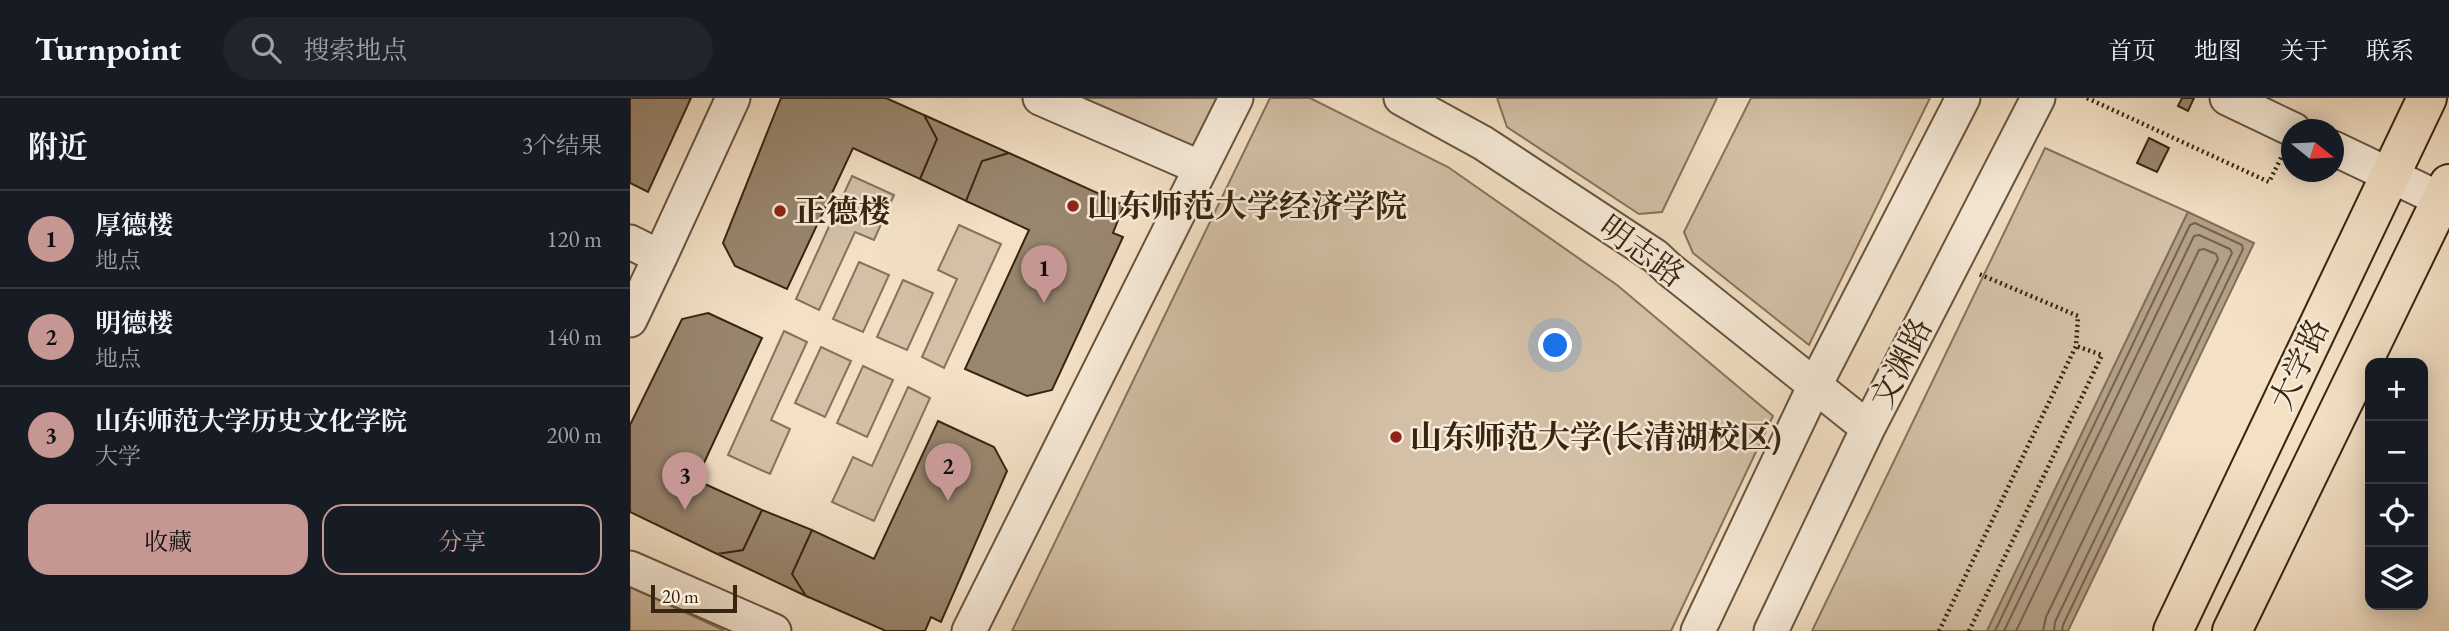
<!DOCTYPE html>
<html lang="zh">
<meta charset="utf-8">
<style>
:root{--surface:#171b24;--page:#20242c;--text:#f1f3f6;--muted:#9ea1a6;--line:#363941;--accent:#c59692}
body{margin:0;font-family:"EB Garamond","Noto Serif SC",serif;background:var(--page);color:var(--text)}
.controls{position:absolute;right:21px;bottom:21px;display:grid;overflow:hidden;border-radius:14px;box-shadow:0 4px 18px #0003}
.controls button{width:63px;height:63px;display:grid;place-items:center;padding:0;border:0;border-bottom:2px solid var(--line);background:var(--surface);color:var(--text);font:35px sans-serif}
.compass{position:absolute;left:1651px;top:21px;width:63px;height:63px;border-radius:50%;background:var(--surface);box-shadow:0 4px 18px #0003;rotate:108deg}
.scale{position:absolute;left:21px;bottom:18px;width:86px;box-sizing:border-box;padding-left:7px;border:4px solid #382511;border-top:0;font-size:19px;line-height:24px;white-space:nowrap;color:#382511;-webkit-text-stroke:5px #f7ebd9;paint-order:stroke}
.you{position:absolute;left:926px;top:248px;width:24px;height:24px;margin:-18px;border:5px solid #fff;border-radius:50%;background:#1a73e8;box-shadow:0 0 0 10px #1a73e833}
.badge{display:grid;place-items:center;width:46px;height:46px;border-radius:50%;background:var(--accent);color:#111;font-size:23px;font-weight:700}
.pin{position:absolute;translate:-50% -58px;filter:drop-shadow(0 2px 4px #0008)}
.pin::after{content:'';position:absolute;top:37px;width:24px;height:21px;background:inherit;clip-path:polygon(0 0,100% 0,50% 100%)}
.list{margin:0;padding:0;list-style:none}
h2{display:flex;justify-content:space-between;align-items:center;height:91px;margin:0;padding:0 28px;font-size:30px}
h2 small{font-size:23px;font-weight:400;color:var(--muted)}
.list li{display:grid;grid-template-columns:46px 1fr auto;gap:21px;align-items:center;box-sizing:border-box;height:98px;padding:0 28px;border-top:2px solid var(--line)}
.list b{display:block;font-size:26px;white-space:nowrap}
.list p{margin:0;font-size:23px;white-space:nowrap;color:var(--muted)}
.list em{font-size:23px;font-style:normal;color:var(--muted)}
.actions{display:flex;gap:14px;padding:21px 28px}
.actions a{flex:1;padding:16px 0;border:2px solid var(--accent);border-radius:21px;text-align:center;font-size:24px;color:var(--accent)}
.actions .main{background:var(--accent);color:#111}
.icon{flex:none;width:38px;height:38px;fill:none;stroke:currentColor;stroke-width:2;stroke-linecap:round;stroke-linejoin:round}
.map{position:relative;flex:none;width:1819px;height:533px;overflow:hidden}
header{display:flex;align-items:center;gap:42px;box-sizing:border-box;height:98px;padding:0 35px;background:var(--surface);border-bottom:2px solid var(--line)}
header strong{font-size:33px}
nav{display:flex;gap:38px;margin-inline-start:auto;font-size:24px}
.search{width:490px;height:63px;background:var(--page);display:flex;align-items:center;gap:18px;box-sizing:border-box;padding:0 24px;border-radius:38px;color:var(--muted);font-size:26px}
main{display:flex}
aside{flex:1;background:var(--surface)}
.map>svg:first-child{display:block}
.green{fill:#d3c0a6;stroke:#86725c;stroke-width:2}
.water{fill:#b3a088;stroke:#826f58;stroke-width:2}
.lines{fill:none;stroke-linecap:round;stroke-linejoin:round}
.shore{stroke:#76624c;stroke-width:2}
.building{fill:#99866f;stroke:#382511;stroke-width:2}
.minor-casing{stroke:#67543e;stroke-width:37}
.major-casing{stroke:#382511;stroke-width:42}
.path{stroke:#382511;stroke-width:4.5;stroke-dasharray:2 3.5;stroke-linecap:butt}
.minor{stroke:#f7ebd9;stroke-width:33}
.major{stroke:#f3e0c5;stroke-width:38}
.poi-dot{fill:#8f2418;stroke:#f7ebd9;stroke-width:2.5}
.labels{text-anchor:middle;stroke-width:5;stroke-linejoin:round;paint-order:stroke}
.poi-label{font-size:32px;font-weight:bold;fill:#382511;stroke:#f7ebd9;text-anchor:start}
.street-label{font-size:32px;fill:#382511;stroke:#f7ebd9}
</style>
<header>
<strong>Turnpoint</strong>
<div class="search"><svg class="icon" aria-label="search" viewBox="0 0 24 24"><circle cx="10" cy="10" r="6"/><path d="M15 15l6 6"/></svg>搜索地点</div>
<nav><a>首页</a><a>地图</a><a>关于</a><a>联系</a></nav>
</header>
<main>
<aside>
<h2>附近<small>3个结果</small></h2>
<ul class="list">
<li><span class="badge">1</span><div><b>厚德楼</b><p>地点</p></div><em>120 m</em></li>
<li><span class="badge">2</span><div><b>明德楼</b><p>地点</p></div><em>140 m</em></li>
<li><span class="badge">3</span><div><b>山东师范大学历史文化学院</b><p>大学</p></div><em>200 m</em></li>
</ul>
<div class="actions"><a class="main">收藏</a><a>分享</a></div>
</aside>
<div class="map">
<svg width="1819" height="533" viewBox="0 0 1819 533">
<rect width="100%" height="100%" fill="#f3e0c5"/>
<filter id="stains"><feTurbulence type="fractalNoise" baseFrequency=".00286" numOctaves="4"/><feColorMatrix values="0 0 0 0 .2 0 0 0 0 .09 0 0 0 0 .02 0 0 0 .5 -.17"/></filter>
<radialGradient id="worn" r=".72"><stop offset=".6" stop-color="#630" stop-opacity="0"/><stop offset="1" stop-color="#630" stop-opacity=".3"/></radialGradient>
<path class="green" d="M435,0H588L561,55Z
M640,0H680L818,69L987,187L1143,318L1041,533H382Z
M867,0H1087L1032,114L1009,116L877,29Z
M1121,0H1300L1179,247L1063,155L1054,134Z
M1415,50L1558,114L1357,533H1182Z
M222,78L264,97L244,142L225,134L189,212L166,201Z
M329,127L371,146L314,270L292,259L327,181L308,172Z
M229,164L259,177L233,234L203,221Z
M273,182L303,195L277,252L247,239Z
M154,233L177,244L141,322L160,331L140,376L98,357Z
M191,249L221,263L195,319L165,305Z
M233,268L263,282L237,339L207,325Z
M278,289L300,300L244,423L202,404L223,359L242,368Z
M0,489L95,533H0Z"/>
<path class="water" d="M1558,114L1624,145L1438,533H1357Z"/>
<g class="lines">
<path class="shore" d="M1365,533L1560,127L1565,125L1612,147L1613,151L1433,527L1432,533
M1374,533L1564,138L1569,137L1600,151L1602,155L1425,524L1424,533
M1386,533L1569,152L1574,151L1586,156L1588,161L1416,519L1413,533"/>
</g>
<path class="building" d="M0,0H61L18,94L0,85Z
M151,0H256L294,17L307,41L290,81L223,50L157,191L105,168L93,145Z
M1552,0H1564L1558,13L1548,8Z
M294,17L379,55L352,63L336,103L290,81L307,41Z
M1519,40L1539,50L1527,74L1507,65Z
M379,55L494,107L483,135L493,139L422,292L397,298L335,271L399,132L336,103L352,63Z
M78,215L132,240L66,382L132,412L113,452L87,456L0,414V327L52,221Z
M308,323L364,349L377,373L311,524L301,519L295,533H256L176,498L162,476L182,432L244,461Z
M132,412L182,432L162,476L176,498L87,456L113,452Z"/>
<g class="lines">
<defs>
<path id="minor" d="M410,0L571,70
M771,0L853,45L1025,158L1039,171L1238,330
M1597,0L1664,32
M1703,50L1812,102
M0,144L30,159L103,0
M0,222L30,159
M0,470L144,533
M339,533L606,0
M1068,533L1185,287L1333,0
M1141,533L1238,330L1408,0"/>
<path id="major" d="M1543,533L1797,0
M1602,533L1819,86"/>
</defs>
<use href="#minor" class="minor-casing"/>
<use href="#major" class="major-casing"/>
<path class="path" d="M1457,0L1639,84L1652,58
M1309,533L1446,248L1448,218L1349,176
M1339,533L1472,257L1446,248"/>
<use href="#minor" class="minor"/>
<use href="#major" class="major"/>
</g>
<g class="poi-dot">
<circle cx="443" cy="108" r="7"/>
<circle cx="150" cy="113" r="7"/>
<circle cx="766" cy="339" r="7"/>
</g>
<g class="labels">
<g class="poi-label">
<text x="457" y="119">山东师范大学经济学院</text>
<text x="164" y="124">正德楼</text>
<text x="780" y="350">山东师范大学(长清湖校区)</text>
</g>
<g class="street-label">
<text transform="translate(1012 153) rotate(36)" y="11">明志路</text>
<text transform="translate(1271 265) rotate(-63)" y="11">文渊路</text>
<text transform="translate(1669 266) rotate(-65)" y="11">大学路</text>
</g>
</g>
<rect width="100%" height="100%" filter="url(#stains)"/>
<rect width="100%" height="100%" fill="url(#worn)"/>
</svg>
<div class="controls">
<button>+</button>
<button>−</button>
<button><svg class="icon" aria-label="locate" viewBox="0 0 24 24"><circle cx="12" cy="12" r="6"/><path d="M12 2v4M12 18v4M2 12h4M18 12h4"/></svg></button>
<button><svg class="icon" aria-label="layers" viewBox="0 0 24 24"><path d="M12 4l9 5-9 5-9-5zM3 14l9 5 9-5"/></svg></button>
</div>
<svg class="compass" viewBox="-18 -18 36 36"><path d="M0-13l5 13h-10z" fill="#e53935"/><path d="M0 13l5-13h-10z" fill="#9ea1a6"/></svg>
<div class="scale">20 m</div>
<div class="you"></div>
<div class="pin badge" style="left:414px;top:205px">1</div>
<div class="pin badge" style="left:318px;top:403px">2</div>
<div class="pin badge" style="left:55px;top:412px">3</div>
</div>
</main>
